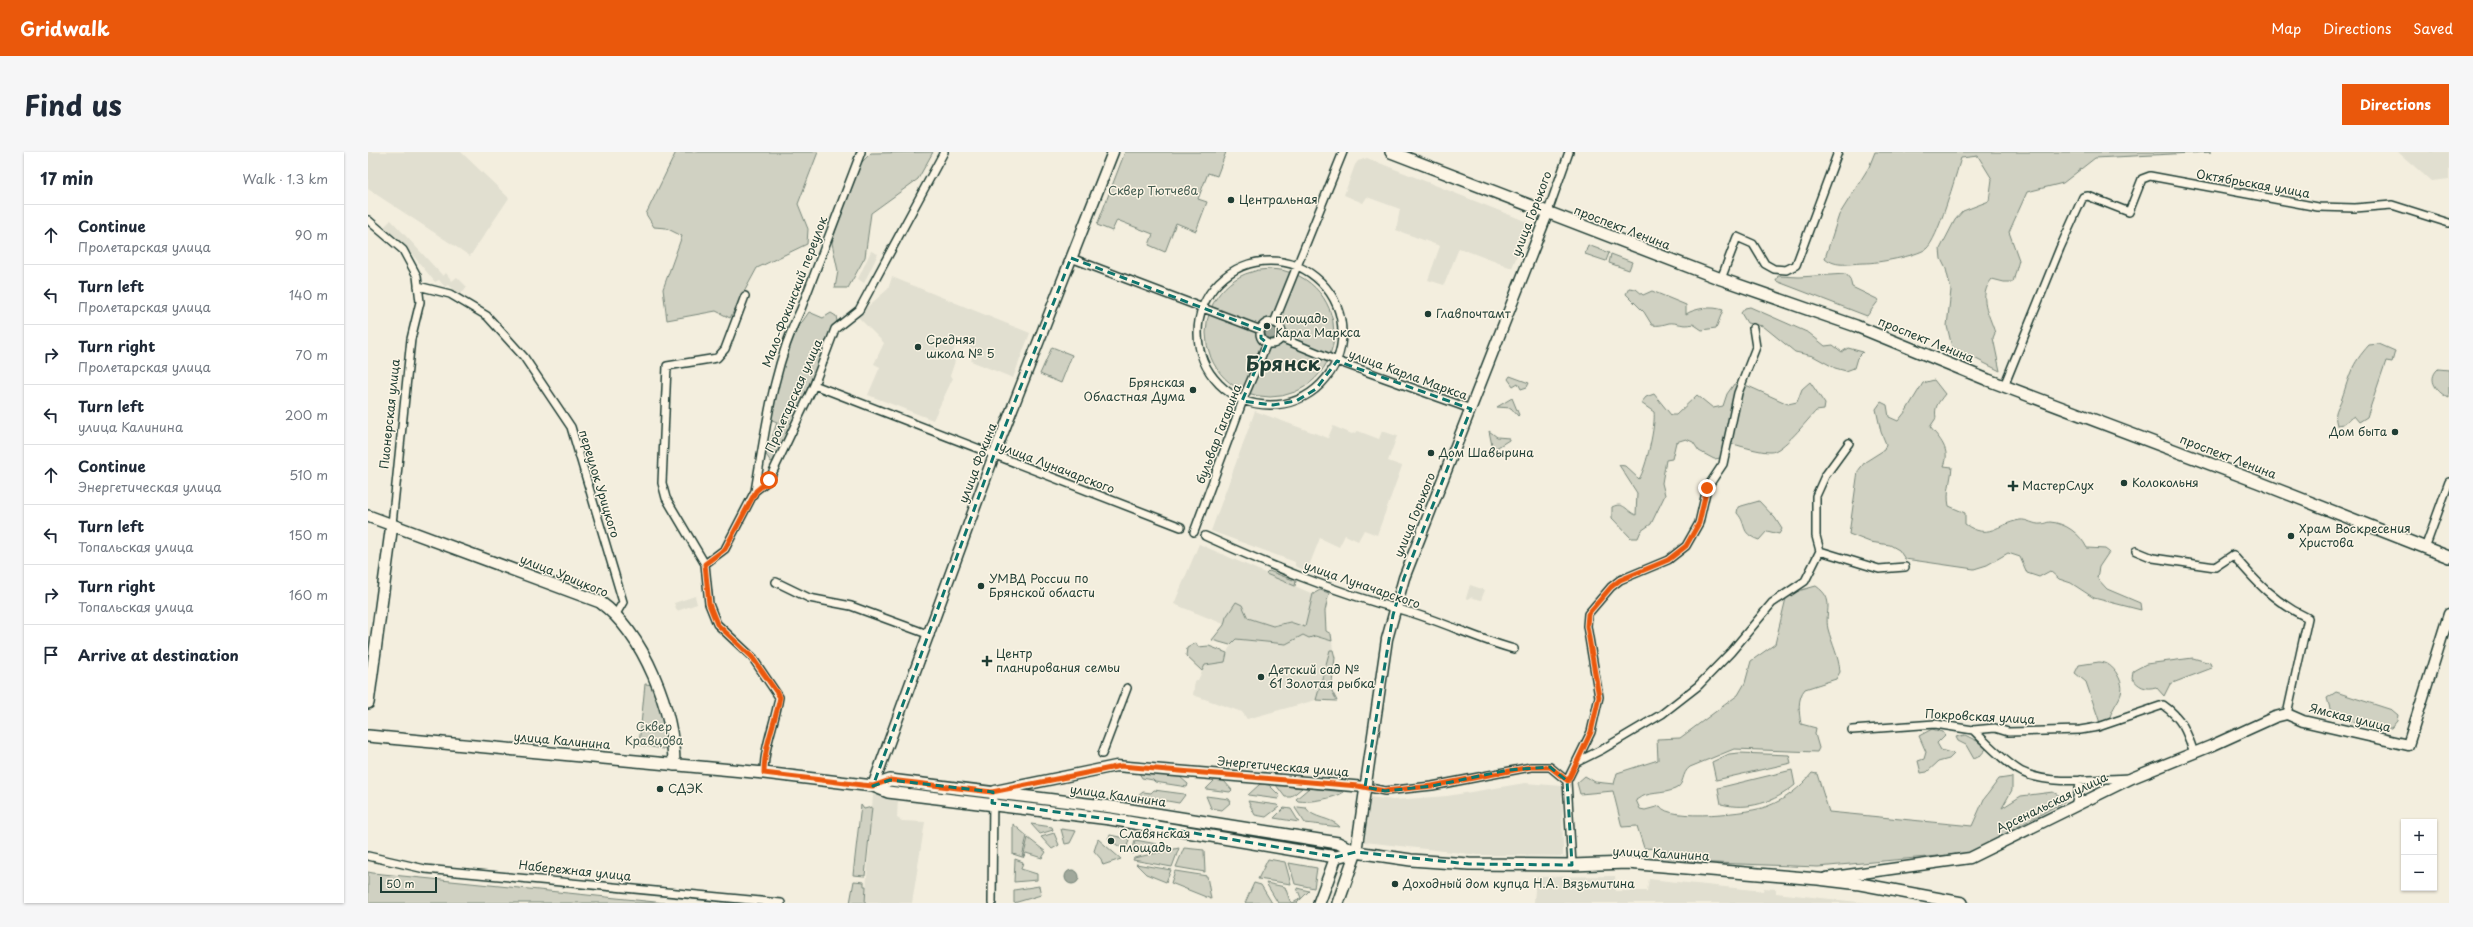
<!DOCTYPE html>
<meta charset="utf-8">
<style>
:root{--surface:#fff;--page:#f6f6f7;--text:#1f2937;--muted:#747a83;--line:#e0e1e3;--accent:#ea580c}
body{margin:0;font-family:"Playpen Sans",sans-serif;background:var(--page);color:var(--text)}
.controls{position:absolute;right:12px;bottom:12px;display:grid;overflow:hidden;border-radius:0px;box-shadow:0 1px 3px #0004}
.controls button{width:36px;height:36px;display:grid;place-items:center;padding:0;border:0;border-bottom:1px solid var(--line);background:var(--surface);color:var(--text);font:20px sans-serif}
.scale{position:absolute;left:12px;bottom:10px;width:57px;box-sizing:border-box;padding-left:4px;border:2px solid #1f3d34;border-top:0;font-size:11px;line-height:14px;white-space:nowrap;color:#1f3d34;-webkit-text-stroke:3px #fcf5e5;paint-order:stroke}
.stop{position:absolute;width:12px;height:12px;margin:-9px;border:3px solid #ea580c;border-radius:50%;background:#fff}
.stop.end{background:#ea580c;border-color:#fff;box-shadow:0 1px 4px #0008}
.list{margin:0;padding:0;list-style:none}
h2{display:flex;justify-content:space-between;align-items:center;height:52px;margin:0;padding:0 16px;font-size:17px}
h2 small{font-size:13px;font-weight:400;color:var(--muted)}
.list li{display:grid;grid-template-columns:26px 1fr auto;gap:12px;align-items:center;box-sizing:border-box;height:60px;padding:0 16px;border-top:1px solid var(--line)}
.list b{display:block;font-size:15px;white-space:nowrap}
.list p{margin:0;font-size:13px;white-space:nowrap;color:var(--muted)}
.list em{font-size:13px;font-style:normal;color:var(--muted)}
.icon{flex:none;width:22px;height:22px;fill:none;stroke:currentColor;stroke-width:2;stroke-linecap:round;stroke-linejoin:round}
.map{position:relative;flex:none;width:2081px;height:751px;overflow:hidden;border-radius:0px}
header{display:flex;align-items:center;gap:24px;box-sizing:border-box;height:56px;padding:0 20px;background:var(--accent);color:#fff}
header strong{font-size:19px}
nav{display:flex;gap:22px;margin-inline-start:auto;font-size:14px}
.intro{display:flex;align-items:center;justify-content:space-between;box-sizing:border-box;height:96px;padding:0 24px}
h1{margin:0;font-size:28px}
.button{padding:10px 18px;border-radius:0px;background:var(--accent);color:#fff;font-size:14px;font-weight:700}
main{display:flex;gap:24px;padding:0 24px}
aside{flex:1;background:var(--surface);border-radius:0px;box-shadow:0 1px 3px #0004}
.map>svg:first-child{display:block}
.built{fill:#e1dfd0}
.green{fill:#d0d1c2;stroke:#78877b}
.water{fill:#a0a89b;stroke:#6c7d72}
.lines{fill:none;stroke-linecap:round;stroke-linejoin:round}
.street-casing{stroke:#1f3d34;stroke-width:10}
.secondary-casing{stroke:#1f3d34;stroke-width:13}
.primary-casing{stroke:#1f3d34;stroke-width:14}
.street{stroke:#fcf5e5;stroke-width:7}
.secondary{stroke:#fcf5e5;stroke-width:10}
.primary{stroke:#fcf5e5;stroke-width:11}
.route{stroke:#ea580c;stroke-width:5}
.marked{fill:none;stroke:#0f766e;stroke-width:3;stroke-dasharray:8 5;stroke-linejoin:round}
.poi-dot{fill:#1f3d34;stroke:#fcf5e5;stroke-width:1.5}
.labels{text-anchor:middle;stroke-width:3;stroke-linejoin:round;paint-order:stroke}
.street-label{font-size:12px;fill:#1f3d34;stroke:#fcf5e5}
.park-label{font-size:12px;fill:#425b50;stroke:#fcf5e5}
.poi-label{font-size:12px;fill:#1f3d34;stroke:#fcf5e5;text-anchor:start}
.town-label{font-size:20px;font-weight:bold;fill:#1f3d34;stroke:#fcf5e5}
</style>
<header>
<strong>Gridwalk</strong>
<nav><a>Map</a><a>Directions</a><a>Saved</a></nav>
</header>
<div class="intro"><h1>Find us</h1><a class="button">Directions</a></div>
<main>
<aside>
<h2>17 min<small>Walk · 1.3 km</small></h2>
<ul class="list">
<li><svg class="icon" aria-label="ahead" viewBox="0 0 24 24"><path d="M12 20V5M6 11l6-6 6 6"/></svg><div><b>Continue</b><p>Пролетарская улица</p></div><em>90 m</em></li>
<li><svg class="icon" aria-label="left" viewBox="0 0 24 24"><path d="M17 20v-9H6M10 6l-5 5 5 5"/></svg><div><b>Turn left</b><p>Пролетарская улица</p></div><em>140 m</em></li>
<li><svg class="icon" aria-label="right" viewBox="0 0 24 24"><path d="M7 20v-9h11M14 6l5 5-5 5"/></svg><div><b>Turn right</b><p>Пролетарская улица</p></div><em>70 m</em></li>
<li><svg class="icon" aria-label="left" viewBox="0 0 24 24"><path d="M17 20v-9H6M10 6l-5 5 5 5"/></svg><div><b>Turn left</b><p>улица Калинина</p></div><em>200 m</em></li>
<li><svg class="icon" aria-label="ahead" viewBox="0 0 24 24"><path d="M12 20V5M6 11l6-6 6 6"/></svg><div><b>Continue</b><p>Энергетическая улица</p></div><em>510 m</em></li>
<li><svg class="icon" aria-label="left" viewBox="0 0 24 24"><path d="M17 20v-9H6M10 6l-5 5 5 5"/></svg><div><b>Turn left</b><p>Топальская улица</p></div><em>150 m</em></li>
<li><svg class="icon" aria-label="right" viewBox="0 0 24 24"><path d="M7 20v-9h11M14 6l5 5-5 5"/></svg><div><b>Turn right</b><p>Топальская улица</p></div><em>160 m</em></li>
<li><svg class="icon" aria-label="arrive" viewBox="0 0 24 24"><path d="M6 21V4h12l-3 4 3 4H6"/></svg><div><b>Arrive at destination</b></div></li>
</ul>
</aside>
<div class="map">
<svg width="2081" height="751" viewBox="0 0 2081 751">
<rect width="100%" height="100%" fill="#f3eede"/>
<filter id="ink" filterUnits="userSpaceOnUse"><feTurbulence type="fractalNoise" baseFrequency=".025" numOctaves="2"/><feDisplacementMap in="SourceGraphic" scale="8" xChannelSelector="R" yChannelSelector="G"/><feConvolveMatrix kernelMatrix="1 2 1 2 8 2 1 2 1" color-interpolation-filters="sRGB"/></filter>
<g filter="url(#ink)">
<path class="built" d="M0,0H93L141,46L102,104L0,37Z
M2030,0H2081V27L2063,29Z
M999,6L1162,71L1144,116L1091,96L1076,133L1060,128L1072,94L1028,78L1032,57L999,45L995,51L976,43L987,13L990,9Z
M23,68L75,124L78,121L84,129L89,125L99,135L92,142L80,133L77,135L71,128L67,130L43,101L16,75Z
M503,99L510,102L496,131L490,127Z
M524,125L662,181L645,226L603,209L608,197L588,192L584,202V207L587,209L582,224L585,226L565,268L500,243L512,215L506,212L516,191L489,164L520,137Z
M887,259L960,286L965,274L984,282L990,279L1011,287L1014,279L1029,284L1020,309L1034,314L1009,383L996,378L990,389L977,383L971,395L952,386L939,419L927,414V410L843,379Z
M831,392L945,442L937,475L922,470L905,474L880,466L874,453L873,479L806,452Z
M1102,433L1117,438L1113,448L1102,445L1101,447L1098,446Z
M327,444L329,452L309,459L306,451Z
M935,482L964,489L965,498H963L948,548L879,567L874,560L825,543L827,528H830L837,513L857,510L860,498L867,487L918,492Z
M1157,631L1194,634L1195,704L1110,703L997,690L1001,645L1025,648L1079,644Z
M505,643L530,646L529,666L534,669L557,670L544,751H497Z
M1247,724L1248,739H1279L1281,727L1395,739L1396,736L1408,737V741L1498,751H1166L1168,725Z"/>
<path class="green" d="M308,0H450L430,52L440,77L439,92L389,116L362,166L348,159L299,168L295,137L314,84L298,76L286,75L278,62Z
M565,0L550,27L503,61L497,105L480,136H467L470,119L464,91L478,41L490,14L503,1Z
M757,0H858L849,24L840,21L830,47L839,50L828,79L808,71L797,100L781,93L785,82L749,68L744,79L729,73Z
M1507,0H1843L1727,6L1695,31L1659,40L1641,80L1651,108L1645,130H1636L1624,127C1609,145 1621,161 1627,181L1625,186L1632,219L1584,195L1579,174L1583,138L1578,117L1573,107L1572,97L1587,68L1595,59L1621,49L1624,27L1610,4L1593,6C1588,22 1570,88 1558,97C1548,104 1510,111 1497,111C1481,111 1469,116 1457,106L1471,63L1501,15Z
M1220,93L1241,101L1238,109L1217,102Z
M1243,102L1264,110L1261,118L1241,111Z
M838 181a64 64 0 1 1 128 0a64 64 0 1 1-128 0Z
M1478,122L1482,127L1484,135L1511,148L1499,164L1408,129L1410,124L1431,125Z
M1261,136L1268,137L1275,143L1284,139L1318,153V162C1328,156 1344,154 1355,158L1348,176L1334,178L1325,172C1315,175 1309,170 1301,171C1294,173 1291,174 1284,173L1276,160L1258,142Z
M1382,155L1441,181L1457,194L1465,193L1474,200L1480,196L1495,200L1489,206L1486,216L1478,219L1467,216L1445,204L1427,200L1395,174L1379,171L1373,161L1377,156Z
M441,160L455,166L463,161L468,164L469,169L409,307L403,310L397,301L401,295L409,270L402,267L409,224L423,186Z
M2011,192L2027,199L2024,210L2018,209L1999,265L1991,270L1986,264L1975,272L1969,273C1965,260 1970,257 1974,246C1982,222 1983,213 2001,193Z
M684,195L704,203L693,231L672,222Z
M2070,217L2081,218V246C2070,241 2058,228 2070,217Z
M1142,224L1161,231L1159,235L1153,237L1150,231L1145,234L1140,227Z
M1566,228L1577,242C1570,251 1566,255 1568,266L1562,275C1572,287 1583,298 1576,314L1584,315C1583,329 1578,340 1581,354L1597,361V372C1621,389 1628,372 1652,368C1659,367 1666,373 1673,372C1676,372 1679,370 1682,370C1698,371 1712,382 1719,396L1737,397L1741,400L1731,415L1729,426L1739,437L1772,451L1773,458L1726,446L1703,431L1691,427L1682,419L1671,425L1659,421L1652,405L1640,401L1619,413L1606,417L1537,407L1531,398L1522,393L1502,390L1481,382L1490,319L1497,310L1516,298L1518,292L1513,280L1508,257L1513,250L1519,253L1521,265L1530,269L1538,259L1555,231Z
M1442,230L1457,252L1456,258L1448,259C1440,267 1414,301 1402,300C1392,300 1376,295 1365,292L1353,306L1346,307L1331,299L1325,290L1318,287L1308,290L1304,307L1298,308L1294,331L1297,343L1283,372L1273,379L1270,386H1263L1244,366V355C1256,349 1258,359 1268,363L1269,341L1251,313L1257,314L1271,327C1278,317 1288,272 1286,260L1273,251L1278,245L1286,242L1303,263H1308L1329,243L1345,256L1355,254L1359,242L1366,232L1380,234L1420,252L1429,250L1434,237Z
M1144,246L1151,263L1150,264L1143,256L1129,255Z
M1121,279L1129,285L1141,286V288L1125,298Z
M1391,349L1407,366L1414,377L1411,382L1399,379L1391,388C1371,381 1380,373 1369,361L1370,355Z
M901,419L928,429L927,434L898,422Z
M1448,434C1468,448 1456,459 1460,477C1464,492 1471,505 1472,520L1468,527L1437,537C1429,546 1431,561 1433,572L1448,576L1447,582L1451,596L1449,600L1366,597L1322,615C1313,621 1317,633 1307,637C1294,643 1280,639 1268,648L1272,657L1277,658L1292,654C1300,670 1385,661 1400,654C1418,647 1432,636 1444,621L1449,622L1461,660L1604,674L1616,647L1631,627L1644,625V638L1634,656L1653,644L1685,640L1699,648L1602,701L1450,715L1294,709L1290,697L1276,696L1269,674L1254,675L1245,639L1212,642L1209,631L1217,624L1227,630L1246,632L1249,621L1290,608L1289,587L1312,586L1370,543L1377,531L1383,509L1407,492L1419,442Z
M952,438L961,441L957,459L958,479L963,482L964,489L947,484L941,486L935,483L918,492L868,487L862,493L844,488L856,473L858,465L868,450L874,453L880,466L905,474L922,470L937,475L945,442Z
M828,491L830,495L841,494L859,501L857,510L837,513L834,519L818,504L819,496Z
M962,498H965L967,506L963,537L969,549L948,548Z
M1825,506L1842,511L1844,516L1802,532L1796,544L1788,535C1777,538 1771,535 1764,526L1765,519L1778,512Z
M1731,510C1739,510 1745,515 1749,522C1762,544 1745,548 1741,569L1732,571L1718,530L1707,521L1711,513Z
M277,532L287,533L300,584L296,597L271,593Z
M1968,540L2024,558L2030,563L2029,569L2023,576C2004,579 1981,569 1963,560L1959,546Z
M1564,577L1575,580L1577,583L1569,591L1573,598L1586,602L1581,607L1570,610L1559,620L1553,621L1550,609L1556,607L1558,600L1551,584Z
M1597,583L1609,589L1618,597L1612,604L1606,607L1598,593L1590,589L1588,585Z
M1371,601L1421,603L1423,611L1348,628L1344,610L1361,602Z
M1424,618L1427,633C1407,650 1380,659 1353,652L1350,636Z
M771,621L812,625L820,632L819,635L787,630L785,628L774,626Z
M847,628L856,629L864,638L862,640L838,637Z
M892,632L901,633L912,644L910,647L880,643Z
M908,633L934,636L923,645H917Z
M941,636L975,640H976C968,646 940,651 930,649L928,647Z
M786,638L816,642L817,643L811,651L770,644L775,640L783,641Z
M838,644L861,647L863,650L854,658L843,656Z
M880,649L909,653L911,655L898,665L887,663Z
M493,653L496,657L504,655L497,724L485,723Z
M930,655L938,656C945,667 963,665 972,675L937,671L927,656Z
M916,656L923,657L931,670L906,666Z
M645,672L659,684L654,705L645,702Z
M663,672L684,675L685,678L672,682Z
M693,677L708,679L702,691L697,692Z
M686,681L691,693L684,697L673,685Z
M742,683L761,687L758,699L740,687Z
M660,686L678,700L674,706L658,701L655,706Z
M730,687L753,707L735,713L733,707L726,699Z
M767,688L789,692L764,702Z
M811,696L804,715L765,708L766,706Z
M816,696L836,698L837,720L808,715Z
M647,707L655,710L653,717L669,722V728L646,730Z
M900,707L917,710L923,732L890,727Z
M921,711L949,716L946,736L927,732Z
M768,712L803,718L798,730L778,722Z
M807,719L839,724L843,747L803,731Z
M0,720L5,721L297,751H0Z
M486,729L496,730V734H498L497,751H482Z
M886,731L893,733L904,751H877Z
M898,731L917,735L922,749L925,751L933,746L929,736L941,739L929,751H910Z
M671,734L673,743L646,751V738Z"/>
<path class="water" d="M897 181a6 6 0 1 1 12 0a6 6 0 1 1-12 0Z
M697 725a7 7 0 1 1 14 0a7 7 0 1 1-14 0Z"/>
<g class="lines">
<defs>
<path id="street" d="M1179,62L1201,0
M0,68L35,98L49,124L52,150L43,187L24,372
M703,106L893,178
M830 181a72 72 0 1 1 144 0a72 72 0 1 1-144 0Z
M1353,127L1369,85L1385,92L1397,112L1406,117L1418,118L1428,113L1470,0
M50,134L82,142L119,164L156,205L203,275L255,450L248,462
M377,144L357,197L349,206L299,214L294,331L298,346L337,412L341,452L349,472L384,505L411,545C407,572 396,593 396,621
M892 181a11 11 0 1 1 22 0a11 11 0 1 1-22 0Z
M906,171L975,0
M913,186L969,209L1103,257
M446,233L813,375
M1636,234L1692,96L1715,45L1720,44L1761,60L1774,27L1782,24L1950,55L1987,56L2024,53L2081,71
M387,339C398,276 405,214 433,157L493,0
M826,380L878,240L899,191
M837,384C901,413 966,440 1034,458C1072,468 1108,487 1146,497
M2057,396L2081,330
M1452,399L1511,417L1537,415
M1768,399L1785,406L1847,415L1865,403C1889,431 1906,450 1940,466L1919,562
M337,412L357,397L387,339L401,328L446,233L467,177L491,158L576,0
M408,430L441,446L483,454L562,483
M1484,578L1567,572L1605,578L1627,576L1640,580L1712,578L1730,575L1795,553C1814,566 1819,580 1826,601
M1605,578C1620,592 1636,610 1654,620C1682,634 1729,627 1760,626
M734,602L759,536
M1211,609L1235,597L1294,562L1330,534L1363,500L1404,451L1437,429L1452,399L1448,384V344L1457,324L1481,291
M997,635L1017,639L1064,634L1163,615H1182L1199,629
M1707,654L1713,628
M0,704L57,717L413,751
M1204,713L1199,629L1223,580L1231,545L1219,474L1220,462L1243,435L1252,428L1300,408L1318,394L1331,371L1339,336L1355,312L1370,241L1388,195L1385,176
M624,751L625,640"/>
<path id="secondary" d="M505,634L626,303L745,0
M627,639L748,614L997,635
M988,700L1019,487L1036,426L1179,62
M1458,726L1602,706L1764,626L1843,594L1907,565L1919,562L1935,569L2040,593L2081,462"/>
<path id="primary" d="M1023,0L1353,127L1488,174L1620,228L1890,330L2081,405
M0,364L232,450C276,482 306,559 306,613
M0,551L24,372
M0,584L396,621L505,634L520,640L742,667L968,705L988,700
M505,634L522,628L744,655L970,691L988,700L1043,708L1101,712L1204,713L1259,711L1450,727L1492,732L1594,751
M951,751L968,705
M970,751L988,700"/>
</defs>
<use href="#street" class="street-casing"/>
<use href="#secondary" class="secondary-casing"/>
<use href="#primary" class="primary-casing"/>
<use href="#street" class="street"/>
<use href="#secondary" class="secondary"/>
<use href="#primary" class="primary"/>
</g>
</g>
<g class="lines" filter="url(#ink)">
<path class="route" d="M401,328L388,339L357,397L337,412L341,452L349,472L384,505L412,545C407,572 396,593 396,621L494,633L505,634L522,628L624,640L753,614L990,634L1017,639L1064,634L1162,615H1182L1200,629L1223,580L1231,545L1219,474L1220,462L1243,435L1252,428L1300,408L1318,394L1331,371L1339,336"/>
</g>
<path class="marked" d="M703,106L893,178V186L899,191L874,249L905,253L928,249L948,237L969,209L1103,257L1036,426L1025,463L997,635L1017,639L1064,634L1140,618L1182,615L1199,629L1204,713L1101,712L988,700L968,705L754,669L624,651L625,640L522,628L505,634L626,303Z"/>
<g class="poi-dot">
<circle cx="863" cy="48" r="4"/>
<circle cx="1060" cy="162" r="4"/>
<circle cx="899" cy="174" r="4"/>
<circle cx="550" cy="195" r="4"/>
<circle cx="825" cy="238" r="4"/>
<circle cx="2027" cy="280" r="4"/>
<circle cx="1063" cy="301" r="4"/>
<circle cx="1756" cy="331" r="4"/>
<path d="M1643 328h4v4h4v4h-4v4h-4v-4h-4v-4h4z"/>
<circle cx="1923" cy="384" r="4"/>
<circle cx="613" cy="434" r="4"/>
<path d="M617 503h4v4h4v4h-4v4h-4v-4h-4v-4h4z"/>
<circle cx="893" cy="525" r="4"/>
<circle cx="292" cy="637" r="4"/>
<circle cx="743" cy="689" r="4"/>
<circle cx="1027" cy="732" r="4"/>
</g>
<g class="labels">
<g class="street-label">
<text transform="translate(1885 32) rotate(10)" y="4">Октябрьская улица</text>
<text transform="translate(1164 62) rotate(-69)" y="4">улица Горького</text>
<text transform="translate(1254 76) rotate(21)" y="4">проспект Ленина</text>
<text transform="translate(427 140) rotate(-69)" y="4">Мало-Фокинский переулок</text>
<text transform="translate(1558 188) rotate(22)" y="4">проспект Ленина</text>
<text transform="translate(1040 223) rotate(20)" y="4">улица Карла Маркса</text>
<text transform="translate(426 244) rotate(-66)" y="4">Пролетарская улица</text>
<text transform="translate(22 262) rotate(-84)" y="4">Пионерская улица</text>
<text transform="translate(851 282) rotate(-69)" y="4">бульвар Гагарина</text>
<text transform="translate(1860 305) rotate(21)" y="4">проспект Ленина</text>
<text transform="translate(610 311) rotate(-69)" y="4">улица Фокина</text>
<text transform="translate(689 316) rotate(21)" y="4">улица Луначарского</text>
<text transform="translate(231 332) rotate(73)" y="4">переулок Урицкого</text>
<text transform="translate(1047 363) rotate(-68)" y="4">улица Горького</text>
<text transform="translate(196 424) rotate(22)" y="4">улица Урицкого</text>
<text transform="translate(994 433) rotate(19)" y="4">улица Луначарского</text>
<text transform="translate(1612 565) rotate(3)" y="4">Покровская улица</text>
<text transform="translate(1982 566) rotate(14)" y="4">Ямская улица</text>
<text transform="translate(194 589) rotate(5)" y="4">улица Калинина</text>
<text transform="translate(915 615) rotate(5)" y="4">Энергетическая улица</text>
<text transform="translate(750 644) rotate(8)" y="4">улица Калинина</text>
<text transform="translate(1684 651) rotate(-26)" y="4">Арсенальская улица</text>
<text transform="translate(1293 702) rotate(3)" y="4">улица Калинина</text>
<text transform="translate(207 719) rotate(6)" y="4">Набережная улица</text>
</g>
<g class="park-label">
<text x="785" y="43">Сквер Тютчева</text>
<text x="286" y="579">Сквер<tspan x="286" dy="14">Кравцова</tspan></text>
</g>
<g class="poi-label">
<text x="871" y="52">Центральная</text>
<text x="1068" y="166">Главпочтамт</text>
<text x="907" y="171">площадь<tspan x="907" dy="14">Карла Маркса</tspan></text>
<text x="558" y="192">Средняя<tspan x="558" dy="14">школа № 5</tspan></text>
<text x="817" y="235" text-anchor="end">Брянская<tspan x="817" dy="14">Областная Дума</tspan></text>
<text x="2019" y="284" text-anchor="end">Дом быта</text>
<text x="1071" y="305">Дом Шавырина</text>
<text x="1764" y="335">Колокольня</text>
<text x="1654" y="338">МастерСлух</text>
<text x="1931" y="381">Храм Воскресения<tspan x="1931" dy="14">Христова</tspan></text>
<text x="621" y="431">УМВД России по<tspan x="621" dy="14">Брянской области</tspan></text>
<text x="628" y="506">Центр<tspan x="628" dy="14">планирования семьи</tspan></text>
<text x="901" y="522">Детский сад №<tspan x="901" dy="14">61 Золотая рыбка</tspan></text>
<text x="300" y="641">СДЭК</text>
<text x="751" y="686">Славянская<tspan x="751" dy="14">площадь</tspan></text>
<text x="1035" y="736">Доходный дом купца Н.А. Вязьмитина</text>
</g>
<g class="town-label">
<text x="915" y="219">Брянск</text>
</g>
</g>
</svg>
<div class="controls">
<button>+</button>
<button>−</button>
</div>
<div class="scale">50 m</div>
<div class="stop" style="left:401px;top:328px"></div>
<div class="stop end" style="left:1339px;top:336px"></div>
</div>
</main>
